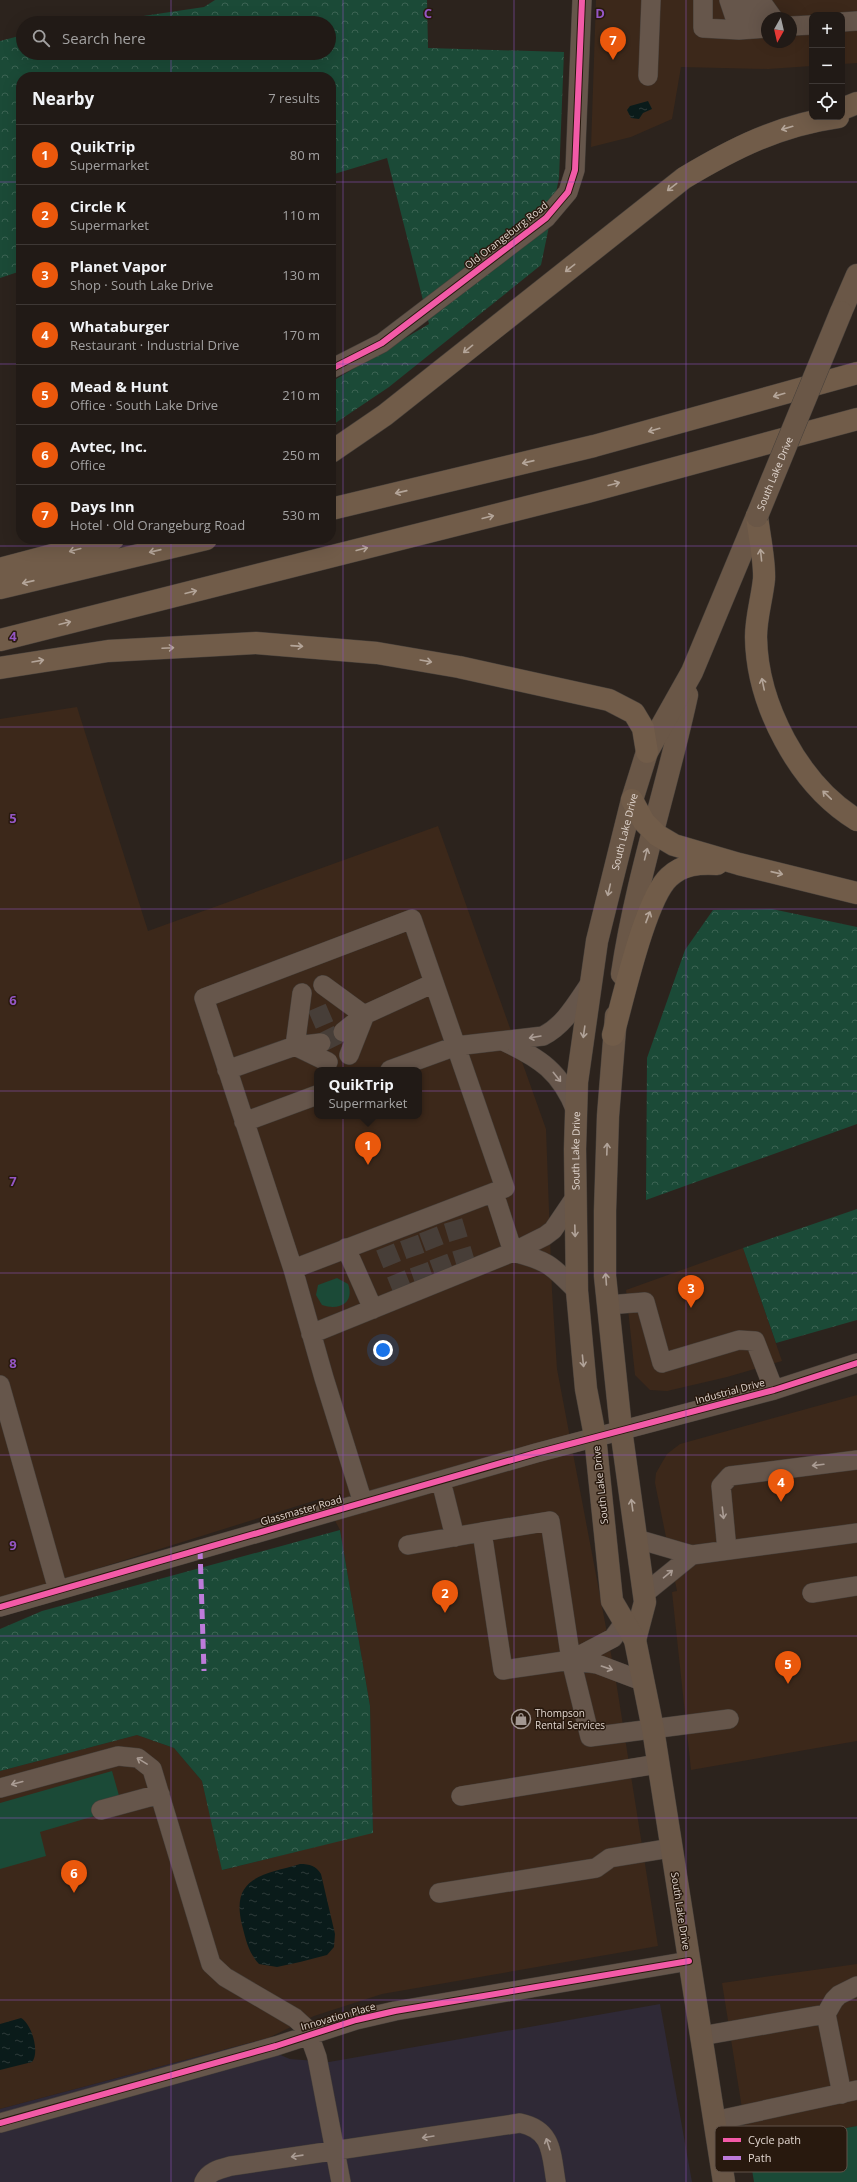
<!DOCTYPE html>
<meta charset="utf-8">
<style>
:root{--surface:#211a16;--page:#2d2723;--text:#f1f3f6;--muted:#a2a1a1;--line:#3e3835;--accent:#ea580c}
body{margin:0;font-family:"Open Sans",sans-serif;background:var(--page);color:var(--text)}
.controls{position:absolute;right:12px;top:12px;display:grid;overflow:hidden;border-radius:8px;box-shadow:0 4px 16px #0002}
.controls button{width:36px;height:36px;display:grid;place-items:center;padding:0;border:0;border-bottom:1px solid var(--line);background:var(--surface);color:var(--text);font:20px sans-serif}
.compass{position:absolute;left:761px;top:12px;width:36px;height:36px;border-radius:50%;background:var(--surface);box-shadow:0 4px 16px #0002;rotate:188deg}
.you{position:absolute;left:383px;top:1350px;width:14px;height:14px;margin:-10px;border:3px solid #fff;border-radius:50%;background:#1a73e8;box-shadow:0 0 0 6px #1a73e833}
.badge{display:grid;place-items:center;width:26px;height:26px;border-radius:50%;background:var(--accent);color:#fff;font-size:13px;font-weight:700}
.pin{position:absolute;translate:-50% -33px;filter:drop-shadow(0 1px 2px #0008)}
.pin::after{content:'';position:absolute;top:21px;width:14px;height:12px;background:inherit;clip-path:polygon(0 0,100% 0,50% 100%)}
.popup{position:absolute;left:314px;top:1067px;width:108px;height:52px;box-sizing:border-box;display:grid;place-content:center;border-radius:8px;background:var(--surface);filter:drop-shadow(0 1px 3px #0005);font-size:13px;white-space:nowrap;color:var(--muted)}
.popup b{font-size:15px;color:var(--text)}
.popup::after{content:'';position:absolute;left:50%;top:100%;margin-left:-8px;border:8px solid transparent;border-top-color:var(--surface)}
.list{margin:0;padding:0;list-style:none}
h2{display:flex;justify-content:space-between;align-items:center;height:52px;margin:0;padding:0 16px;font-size:17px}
h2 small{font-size:13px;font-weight:400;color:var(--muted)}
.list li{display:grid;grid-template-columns:26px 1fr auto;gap:12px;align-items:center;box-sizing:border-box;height:60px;padding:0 16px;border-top:1px solid var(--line)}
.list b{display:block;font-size:15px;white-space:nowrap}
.list p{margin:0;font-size:13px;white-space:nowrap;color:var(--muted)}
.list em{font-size:13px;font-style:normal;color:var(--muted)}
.icon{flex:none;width:22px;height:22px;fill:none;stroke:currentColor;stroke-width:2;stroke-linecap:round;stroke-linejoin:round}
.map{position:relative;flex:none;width:857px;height:2182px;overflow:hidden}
.search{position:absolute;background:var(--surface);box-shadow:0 4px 16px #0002;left:16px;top:16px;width:320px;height:44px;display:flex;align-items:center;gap:10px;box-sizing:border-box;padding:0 14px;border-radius:22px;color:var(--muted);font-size:15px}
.panel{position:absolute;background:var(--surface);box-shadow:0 4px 16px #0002;left:16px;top:72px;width:320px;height:472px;border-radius:16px}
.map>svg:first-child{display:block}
.built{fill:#3c281a;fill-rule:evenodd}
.education{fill:#2f2936}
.grass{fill:#1b4a37}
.forest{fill:url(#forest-crowns)}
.water{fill:url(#water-ripples)}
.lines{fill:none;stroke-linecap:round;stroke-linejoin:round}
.minor-tunnel{stroke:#473e38;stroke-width:19;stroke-dasharray:19 10;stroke-linecap:butt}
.minor-casing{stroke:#47403b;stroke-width:20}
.major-casing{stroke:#47403b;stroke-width:23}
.highway-casing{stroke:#47403b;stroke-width:23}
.minor{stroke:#66564b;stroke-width:19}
.major{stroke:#6a5747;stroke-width:22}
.highway{stroke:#715c49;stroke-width:22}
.major-bridge-casing{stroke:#47403b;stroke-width:23;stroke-linecap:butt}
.major-bridge{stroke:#6a5747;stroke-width:22}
.quiet{stroke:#bd7bd9;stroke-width:5;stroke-dasharray:10 5;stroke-linecap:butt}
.cycleway-casing{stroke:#28190e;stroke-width:8}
.cycleway{stroke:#f35aa7;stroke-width:6}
.oneway{stroke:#b4a599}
.oneway2{stroke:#b1a399}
.oneway3{stroke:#aa9c94}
.grid{fill:none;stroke:#9456c3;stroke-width:1;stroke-opacity:0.55}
.labels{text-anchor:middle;stroke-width:3;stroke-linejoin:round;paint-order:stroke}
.street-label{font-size:10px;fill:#e1d6cf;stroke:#28190e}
.poi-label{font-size:10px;fill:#e1d6cf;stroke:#28190e;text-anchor:start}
.key{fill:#28190e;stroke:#605248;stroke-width:1}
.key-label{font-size:11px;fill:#e1d6cf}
.grid-label{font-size:13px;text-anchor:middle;font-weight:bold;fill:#9456c3;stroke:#28190e;stroke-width:3;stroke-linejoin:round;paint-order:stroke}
</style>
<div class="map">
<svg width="857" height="2182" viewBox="0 0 857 2182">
<defs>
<pattern id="forest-crowns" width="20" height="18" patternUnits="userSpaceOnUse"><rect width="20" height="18" fill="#1b4a37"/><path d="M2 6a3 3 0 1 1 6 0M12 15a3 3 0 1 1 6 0" fill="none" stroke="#3c6353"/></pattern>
<pattern id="water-ripples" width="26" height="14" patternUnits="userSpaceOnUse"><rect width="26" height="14" fill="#0a1b1a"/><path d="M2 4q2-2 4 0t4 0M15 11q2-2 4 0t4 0" fill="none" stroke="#2d3b3a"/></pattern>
</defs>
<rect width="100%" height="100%" fill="#2c231d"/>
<path class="built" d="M596,0H857V63L842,64V15H812V66L768,69L681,67L672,119L631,137L591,147ZM767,18H791V42H767Z
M77,707L148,931L438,826L546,1129L552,1291L557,1369L615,1675L658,1946L382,1994L314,2016L268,2038L0,2109V1771L137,1735L174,1748L202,1781L223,1870L373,1832L370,1706L340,1530L323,1498L0,1599V719ZM317,1070H419V1116H317Z
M743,1248L782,1361L727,1377L667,1391L650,1390L635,1375L626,1290Z
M857,1395V1741L691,1770L672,1592L677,1591L655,1483L656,1473L667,1454L680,1444Z
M857,1964V2126L748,2146L722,1983Z"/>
<path class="education" d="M660,2004L692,2182H0V2109L268,2038L278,2054L290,2059L329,2062Z"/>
<path class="grass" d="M337,1278L348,1284C355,1303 339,1311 322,1305L316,1295L318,1285Z
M112,1771L120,1799L98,1815L40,1832L46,1856L0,1869V1803Z
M857,2126V2182H754L748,2146Z"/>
<path class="forest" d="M215,0H427L428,48L564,52L559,178L541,265L389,387L331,426V382L429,324L387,158L331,175V77H21V271L0,278V41L23,35V53H329V23H96L204,7Z
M772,909L857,927V1124L646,1200L647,1058L685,950L713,910Z
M857,1209V1320L776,1343L743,1248Z
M340,1530L370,1706L373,1833L222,1870L202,1781L174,1748L137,1735L0,1771V1629L42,1611Z"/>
<path class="water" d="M648,101L652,109L643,113L639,119L631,118L627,110L630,106Z
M300,1864C310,1864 316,1866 321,1874L335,1934L334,1947L327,1955L300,1962L277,1967L259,1964C248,1952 246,1940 242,1925C230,1876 264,1875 300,1864Z
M21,2018C32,2024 40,2053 32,2062L0,2070V2024Z"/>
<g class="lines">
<path class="minor-tunnel" d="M312,1020L335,1010
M321,1043L343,1032
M453,1221L466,1264
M428,1230L444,1272
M409,1238L424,1280
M385,1247L402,1289"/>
<defs>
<path id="minor" d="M703,0V28L739,30
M729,0L739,30L767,28
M739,0L748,13L767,22
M760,0L773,18
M842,22L857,21
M791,26L812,25
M648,76L651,0
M331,369L382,343L546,218L568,192L575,170L582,0
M323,985L364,1015
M343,1032L364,1015L434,983
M503,1041C540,1058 561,1072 576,1111
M295,1046L302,993
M295,1046L328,1062
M349,1055L364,1017
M227,1070L295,1046L321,1043
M390,1070L456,1046L543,1036C565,1025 577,1002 591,982
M244,1122L317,1095
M494,1193L513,1252
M346,1248L373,1309
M513,1252C549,1261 552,1266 577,1291
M293,1269L505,1188L412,919L204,998L293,1269L324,1378L363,1503
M608,1305L645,1302L662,1363L739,1340L755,1341L774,1390
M311,1334L513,1252L545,1236L553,1230L574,1199
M0,1385L58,1590
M441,1481L455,1537
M550,1521L571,1660L503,1670L482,1532Z
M637,1539L692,1555L857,1533
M408,1545L482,1532
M727,1550L721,1486L730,1476L857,1460
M812,1593L857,1586
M644,1594L692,1555
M0,1607L536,1453L774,1390L857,1363
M571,1660L590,1737L729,1719
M571,1660L597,1664L642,1681
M571,1660L613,1638L624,1623
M0,1788L118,1756L138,1758L152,1769L211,1964L225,1977L295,2018L307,2029L317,2057L341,2182
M461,1796L658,1764
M101,1810L160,1794
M439,1893L596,1868L610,1858L671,1848
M701,2036L826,2014
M842,2094L826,2014L834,2000L839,1995L857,1986
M714,2121L857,2090
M0,2123L276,2046L356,2020L395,2011L689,1961
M204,2182C209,2171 220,2169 231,2166L520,2123C553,2130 551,2153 556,2182"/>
<g id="major">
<path d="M841,312L857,275"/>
<path d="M622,974C636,879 667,788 687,695"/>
<path d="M616,1016L608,1116L605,1211V1276L621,1429L645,1602L635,1640"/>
<path id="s1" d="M724,2182L653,1729L635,1640L612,1601L595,1436L586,1389L577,1291L575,1149L577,1082L597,941L632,800L647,752L692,672L757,516"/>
</g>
<path id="highway" d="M842,109L857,103
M331,452L385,415L684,178C734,148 780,125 838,117
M331,509L594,446L857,373
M757,516C759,535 765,561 764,579C762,599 756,617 756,637C757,704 798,784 857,820
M0,569L113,539
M0,588L206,539
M0,640L587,492L857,419
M0,668L108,651L256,643L377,653L459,667L609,700L634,713L643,728L647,752
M632,800L644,822L657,835L674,845L739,864L857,893
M613,1035C623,1000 645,899 669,877C683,864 699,863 717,864"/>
</defs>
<use href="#minor" class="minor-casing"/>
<use href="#major" class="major-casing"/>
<use href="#highway" class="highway-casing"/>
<use href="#minor" class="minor"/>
<use href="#major" class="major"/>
<use href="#highway" class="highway"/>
<defs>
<g id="major-bridge">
<path id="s2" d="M757,516L841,312"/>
</g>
</defs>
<use href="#major-bridge" class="major-bridge-casing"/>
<use href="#major-bridge" class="major-bridge"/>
<path class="quiet" d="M200,1549L204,1671"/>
<defs>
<path id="cycleway" d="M331,369L382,343L546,218L568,192L575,170L582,0
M0,1607L536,1453L774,1390L857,1363
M0,2123L276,2046L356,2020L395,2011L689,1961"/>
</defs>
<use href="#cycleway" class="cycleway-casing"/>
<use href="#cycleway" class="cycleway"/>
</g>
<defs><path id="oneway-shaft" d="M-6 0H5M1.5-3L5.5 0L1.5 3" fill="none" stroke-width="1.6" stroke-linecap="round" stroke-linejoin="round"/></defs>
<g class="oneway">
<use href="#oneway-shaft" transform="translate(787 128) rotate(164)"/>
<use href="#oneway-shaft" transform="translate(672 187) rotate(142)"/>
<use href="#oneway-shaft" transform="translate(570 268) rotate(142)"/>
<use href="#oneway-shaft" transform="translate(468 349) rotate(141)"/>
<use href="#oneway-shaft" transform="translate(779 395) rotate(164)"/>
<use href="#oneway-shaft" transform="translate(654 430) rotate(164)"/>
<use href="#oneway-shaft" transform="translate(528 462) rotate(167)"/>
<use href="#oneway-shaft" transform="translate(614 484) rotate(-15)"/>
<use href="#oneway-shaft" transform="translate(401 492) rotate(167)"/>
<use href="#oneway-shaft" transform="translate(488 517) rotate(-14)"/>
<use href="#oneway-shaft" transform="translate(362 549) rotate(-14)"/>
<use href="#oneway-shaft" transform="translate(75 550) rotate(165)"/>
<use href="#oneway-shaft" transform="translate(155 551) rotate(167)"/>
<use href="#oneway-shaft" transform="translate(761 555) rotate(-96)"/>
<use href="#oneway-shaft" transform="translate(28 582) rotate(167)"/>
<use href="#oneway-shaft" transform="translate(191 592) rotate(-14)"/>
<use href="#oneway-shaft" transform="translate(65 623) rotate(-14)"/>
<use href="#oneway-shaft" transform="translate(297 646) rotate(4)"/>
<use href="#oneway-shaft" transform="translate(168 648) rotate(-3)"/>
<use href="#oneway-shaft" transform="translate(38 661) rotate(-10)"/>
<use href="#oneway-shaft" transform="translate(426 661) rotate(10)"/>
<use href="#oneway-shaft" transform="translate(763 684) rotate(-102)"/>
<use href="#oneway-shaft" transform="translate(827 795) rotate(-136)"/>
<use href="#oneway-shaft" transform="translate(777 873) rotate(13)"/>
<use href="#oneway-shaft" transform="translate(648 917) rotate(-69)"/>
</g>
<g class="oneway2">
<use href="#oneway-shaft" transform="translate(646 854) rotate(-76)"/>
<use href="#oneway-shaft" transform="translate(609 890) rotate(103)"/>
<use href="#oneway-shaft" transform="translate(584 1032) rotate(98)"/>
<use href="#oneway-shaft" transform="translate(607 1149) rotate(-88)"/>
<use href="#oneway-shaft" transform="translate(575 1231) rotate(88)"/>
<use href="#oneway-shaft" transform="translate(606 1279) rotate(-94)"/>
<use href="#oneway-shaft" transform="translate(583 1361) rotate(84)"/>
<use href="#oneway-shaft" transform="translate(632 1505) rotate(-98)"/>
</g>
<g class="oneway3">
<use href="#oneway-shaft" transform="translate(535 1037) rotate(170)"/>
<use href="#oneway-shaft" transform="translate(557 1077) rotate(51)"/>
<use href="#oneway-shaft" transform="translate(818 1465) rotate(173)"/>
<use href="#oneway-shaft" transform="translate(723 1513) rotate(83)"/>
<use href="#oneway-shaft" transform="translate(668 1574) rotate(-40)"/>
<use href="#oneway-shaft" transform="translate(607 1668) rotate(19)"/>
<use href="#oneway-shaft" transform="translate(142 1761) rotate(-149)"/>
<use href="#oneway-shaft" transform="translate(17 1783) rotate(165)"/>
<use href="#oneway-shaft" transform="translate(428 2137) rotate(171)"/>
<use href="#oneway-shaft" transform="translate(548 2144) rotate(-108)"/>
<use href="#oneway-shaft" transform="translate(297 2156) rotate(172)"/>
</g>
<path class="grid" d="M171,0V23M343,0V2182M514,0V2182M686,0V2182M171,53V77M0,182H21M331,182H857M0,364H21M331,364H857M171,539V2182M0,546H857M0,727H857M0,909H857M0,1091H857M0,1273H857M0,1455H857M0,1636H857M0,1818H857M0,2000H857"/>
<defs>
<symbol id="shop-ring" viewBox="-11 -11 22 22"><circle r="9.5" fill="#28190e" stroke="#a29791" stroke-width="1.5"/><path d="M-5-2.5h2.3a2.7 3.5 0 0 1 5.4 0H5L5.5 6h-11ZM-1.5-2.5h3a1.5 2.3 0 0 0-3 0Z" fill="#a29791"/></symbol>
</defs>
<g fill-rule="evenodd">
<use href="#shop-ring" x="510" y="1708" width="22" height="22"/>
</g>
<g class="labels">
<g class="street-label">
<text transform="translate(506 235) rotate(-38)" y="4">Old Orangeburg Road</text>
<text dy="4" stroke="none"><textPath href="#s2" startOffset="46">South Lake Drive</textPath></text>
<text dy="4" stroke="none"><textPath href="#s1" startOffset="1371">South Lake Drive</textPath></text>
<text dy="4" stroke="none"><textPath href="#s1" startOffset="1047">South Lake Drive</textPath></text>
<text transform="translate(730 1391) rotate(-15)" y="4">Industrial Drive</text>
<text transform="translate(600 1485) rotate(-96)" y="4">South Lake Drive</text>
<text transform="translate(301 1510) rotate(-16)" y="4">Glassmaster Road</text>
<text transform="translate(681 1911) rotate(81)" y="4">South Lake Drive</text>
<text transform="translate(338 2016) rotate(-16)" y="4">Innovation Place</text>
</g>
<g class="poi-label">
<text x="535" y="1717">Thompson<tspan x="535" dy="12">Rental Services</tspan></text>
</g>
</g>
<rect x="715" y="2126" width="132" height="46" rx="6" class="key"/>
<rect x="723" y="2138" width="18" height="4" fill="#f35aa7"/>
<rect x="723" y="2156" width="18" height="4" fill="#bd7bd9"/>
<g class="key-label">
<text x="748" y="2144">Cycle path</text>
<text x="748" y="2162">Path</text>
</g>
<g class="grid-label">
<text x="428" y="18">C</text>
<text x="600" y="18">D</text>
<text x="13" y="641">4</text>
<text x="13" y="823">5</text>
<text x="13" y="1005">6</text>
<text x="13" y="1186">7</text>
<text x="13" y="1368">8</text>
<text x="13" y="1550">9</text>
</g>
</svg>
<div class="controls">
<button>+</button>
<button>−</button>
<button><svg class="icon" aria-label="locate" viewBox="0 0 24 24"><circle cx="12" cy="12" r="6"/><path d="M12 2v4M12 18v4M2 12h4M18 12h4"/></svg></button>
</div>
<svg class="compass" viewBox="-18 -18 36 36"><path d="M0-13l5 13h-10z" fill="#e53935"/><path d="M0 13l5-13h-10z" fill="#a2a1a1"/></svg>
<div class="you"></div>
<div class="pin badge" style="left:368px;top:1165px">1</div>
<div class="popup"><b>QuikTrip</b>Supermarket</div>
<div class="pin badge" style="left:445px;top:1613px">2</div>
<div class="pin badge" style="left:691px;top:1308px">3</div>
<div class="pin badge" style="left:781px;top:1502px">4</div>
<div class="pin badge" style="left:788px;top:1684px">5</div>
<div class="pin badge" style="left:74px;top:1893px">6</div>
<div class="pin badge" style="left:613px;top:60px">7</div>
<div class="search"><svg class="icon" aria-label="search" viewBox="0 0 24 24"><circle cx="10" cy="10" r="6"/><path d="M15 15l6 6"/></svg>Search here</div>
<section class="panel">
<h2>Nearby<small>7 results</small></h2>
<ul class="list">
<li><span class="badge">1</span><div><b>QuikTrip</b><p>Supermarket</p></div><em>80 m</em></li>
<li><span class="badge">2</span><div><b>Circle K</b><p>Supermarket</p></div><em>110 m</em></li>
<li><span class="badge">3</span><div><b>Planet Vapor</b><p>Shop · South Lake Drive</p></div><em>130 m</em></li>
<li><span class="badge">4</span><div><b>Whataburger</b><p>Restaurant · Industrial Drive</p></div><em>170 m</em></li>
<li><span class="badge">5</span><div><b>Mead &amp; Hunt</b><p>Office · South Lake Drive</p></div><em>210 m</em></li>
<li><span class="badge">6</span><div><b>Avtec, Inc.</b><p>Office</p></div><em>250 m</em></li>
<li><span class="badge">7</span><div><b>Days Inn</b><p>Hotel · Old Orangeburg Road</p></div><em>530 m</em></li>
</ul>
</section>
</div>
